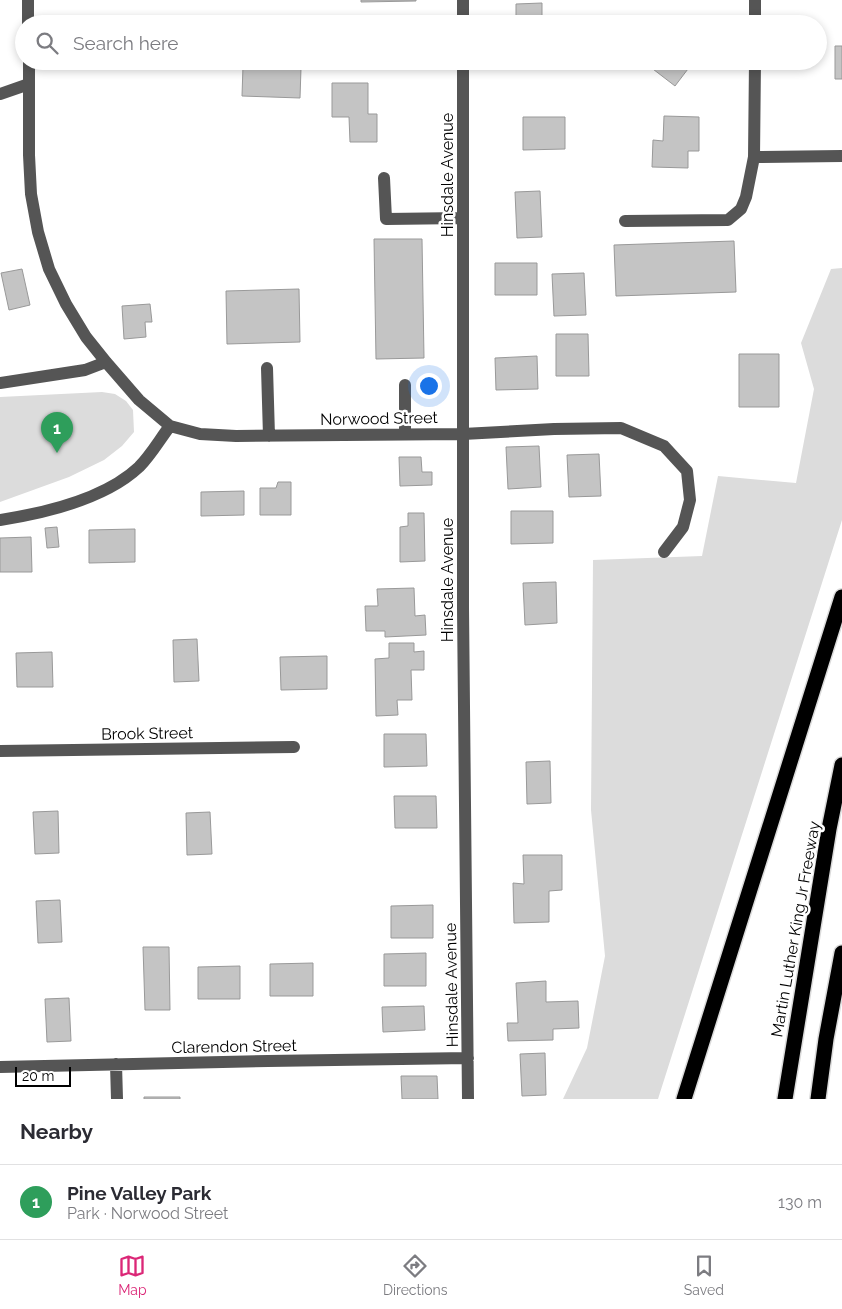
<!DOCTYPE html>
<meta charset="utf-8">
<style>
:root{--surface:#fff;--page:#f2f2f3;--text:#2b2b33;--muted:#7c7c81;--line:#e1e1e2;--accent:#db2777}
body{margin:0;font-family:Raleway,sans-serif;background:var(--page);color:var(--text)}
.scale{position:absolute;left:15px;bottom:12px;width:56px;box-sizing:border-box;padding-left:5px;border:2px solid #000;border-top:0;font-size:14px;line-height:18px;white-space:nowrap;color:#000;-webkit-text-stroke:4px #fff;paint-order:stroke}
.you{position:absolute;left:428px;top:385px;width:18px;height:18px;margin:-12px;border:4px solid #fff;border-radius:50%;background:#1a73e8;box-shadow:0 0 0 8px #1a73e833}
.badge{display:grid;place-items:center;width:32px;height:32px;border-radius:50%;background:var(--accent);color:#fff;font-size:16px;font-weight:700}
.pin{position:absolute;translate:-50% -41px;filter:drop-shadow(0 1px 2px #0008)}
.pin::after{content:'';position:absolute;top:26px;width:18px;height:15px;background:inherit;clip-path:polygon(0 0,100% 0,50% 100%)}
.list{margin:0;padding:0;list-style:none}
h2{display:flex;justify-content:space-between;align-items:center;height:65px;margin:0;padding:0 20px;font-size:21px}
h2 small{font-size:16px;font-weight:400;color:var(--muted)}
.list li{display:grid;grid-template-columns:32px 1fr auto;gap:15px;align-items:center;box-sizing:border-box;height:75px;padding:0 20px;border-top:1px solid var(--line)}
.list b{display:block;font-size:19px;white-space:nowrap}
.list p{margin:0;font-size:16px;white-space:nowrap;color:var(--muted)}
.list em{font-size:16px;font-style:normal;color:var(--muted)}
.icon{flex:none;width:28px;height:28px;fill:none;stroke:currentColor;stroke-width:2;stroke-linecap:round;stroke-linejoin:round}
.map{position:relative;flex:none;width:842px;height:1099px;overflow:hidden}
.search{position:absolute;background:var(--surface);box-shadow:0 2px 8px #0003;left:15px;right:15px;top:15px;height:55px;display:flex;align-items:center;gap:12px;box-sizing:border-box;padding:0 18px;border-radius:28px;color:var(--muted);font-size:19px}
.sheet{height:140px;background:var(--surface)}
nav{display:flex;justify-content:space-around;align-items:center;box-sizing:border-box;height:70px;border-top:1px solid var(--line);background:var(--surface);font-size:14px;color:var(--muted)}
nav a{display:grid;justify-items:center;gap:2px}
nav .on{color:var(--accent)}
.map>svg:first-child{display:block}
.green{fill:#dcdcdc}
.building{fill:#c4c4c4;stroke:#999}
.lines{fill:none;stroke-linecap:round;stroke-linejoin:round}
.highway-casing{stroke:#dbdbdb;stroke-width:18}
.minor{stroke:#555;stroke-width:12}
.highway{stroke:#000;stroke-width:15}
.labels{text-anchor:middle;stroke-width:5;stroke-linejoin:round;paint-order:stroke}
.street-label{font-size:16px;fill:#000;stroke:#fff}
</style>
<div class="map">
<svg width="842" height="1099" viewBox="0 0 842 1099">
<rect width="100%" height="100%" fill="#fff"/>
<path class="green" d="M842,268V520L658,1099H563L587,1048L605,956L591,810L593,560L702,556L718,476L796,483L814,389L801,343L831,269Z
M102,392L115,394L126,401L133,410L134,432L122,446L104,460L69,477L0,502V397Z"/>
<path class="building" d="M361,0H416V1L361,2Z
M542,3V24H516V4Z
M835,46H842V79H835Z
M652,61H694L675,86L649,66Z
M243,66L301,68L300,98L242,96Z
M332,83H368V114H377V142H350L349,117H332Z
M664,116L699,117V151H688V168L652,167L653,140L663,141Z
M523,117H565V149L523,150Z
M540,191L542,237L517,238L515,192Z
M374,239H422L424,358L376,359Z
M734,241L736,292L616,296L614,245Z
M495,263H537V295H495Z
M22,269L30,305L9,310L1,273Z
M584,273L586,315L554,316L552,274Z
M299,289L300,342L227,344L226,291Z
M150,304L152,322H145L146,337L124,339L122,306Z
M556,334H588L589,376H556Z
M739,354H779V407H739Z
M537,356L538,389L496,390L495,358Z
M539,446L541,487L508,489L506,447Z
M599,454L601,496L569,497L567,455Z
M399,457H421L422,472H432V485L400,486Z
M278,482H291V515H260V488H276Z
M244,491V515L201,516V492Z
M511,511H553V543L511,544Z
M408,513H424L425,561L400,562V527L408,526Z
M57,527L59,547L47,548L45,528Z
M135,529V562L89,563V530Z
M31,537L32,572H0V538Z
M556,582L557,623L525,625L523,583Z
M414,588L415,616L425,615L426,635L385,637V631H366L365,606H378L377,589Z
M197,639L199,681L174,682L173,640Z
M389,643H414V652L424,651V670H411L412,700H397L398,715L376,716L375,659L389,658Z
M52,652L53,687H17L16,653Z
M327,656V689L281,690L280,657Z
M384,734H426L427,766L384,767Z
M550,761L551,803L527,804L526,762Z
M394,796H436L437,828H395Z
M58,811L59,853L35,854L33,812Z
M210,812L212,854L187,855L186,813Z
M523,855H562V890L549,891V922L514,923L513,883L524,884Z
M60,900L62,942L38,943L36,901Z
M433,905V938H391V906Z
M143,947H169L170,1010H145Z
M426,953V986H384V954Z
M313,963V996H270V964Z
M240,966V999H198V967Z
M546,981V1002L578,1001L579,1028L553,1029V1040L508,1041L507,1023H518L516,983Z
M69,998L71,1041L47,1042L45,999Z
M424,1006L425,1030L383,1032L382,1007Z
M545,1053L546,1095L522,1096L520,1054Z
M401,1076H437L438,1099H402Z
M144,1097H180V1099H144Z"/>
<g class="lines">
<defs>
<path id="highway" d="M684,1099L842,597
M785,1099L829,829L842,765
M818,1099L826,1039L842,953"/>
</defs>
<use href="#highway" class="highway-casing"/>
<path class="minor" d="M28,0V24
M463,0V24
M755,24V0
M29,61V155L31,194L38,232L49,269L66,304L86,337L106,362L139,400L170,426L200,434L236,436L463,434L554,429L621,428L664,446L687,471L690,500L683,527L664,552
M463,61V608L468,1099
M755,61L754,157L842,156
M0,94L29,84
M384,178L386,219L463,218
M625,221L728,220L741,209L746,197L754,157
M267,368L269,436
M0,383L85,370L106,362
M405,385V434
M0,520C45,513 105,499 139,467C151,455 160,439 170,426
M0,751L294,747
M116,1064L117,1099
M0,1067L268,1061L468,1058"/>
<use href="#highway" class="highway"/>
</g>
<g class="labels">
<g class="street-label">
<text transform="translate(447 175) rotate(-90)" y="6">Hinsdale Avenue</text>
<text transform="translate(379 418) rotate(-1)" y="6">Norwood Street</text>
<text transform="translate(447 580) rotate(-90)" y="6">Hinsdale Avenue</text>
<text transform="translate(147 733) rotate(-1)" y="6">Brook Street</text>
<text transform="translate(795 929) rotate(-80)" y="6">Martin Luther King Jr Freeway</text>
<text transform="translate(451 985) rotate(-91)" y="6">Hinsdale Avenue</text>
<text transform="translate(234 1046) rotate(-1)" y="6">Clarendon Street</text>
</g>
</g>
</svg>
<div class="scale">20 m</div>
<div class="you"></div>
<div class="pin badge" style="left:57px;top:453px;background:#2e9e5b">1</div>
<div class="search"><svg class="icon" aria-label="search" viewBox="0 0 24 24"><circle cx="10" cy="10" r="6"/><path d="M15 15l6 6"/></svg>Search here</div>
</div>
<section class="sheet">
<h2>Nearby<small></small></h2>
<ul class="list">
<li><span class="badge" style="background:#2e9e5b">1</span><div><b>Pine Valley Park</b><p>Park · Norwood Street</p></div><em>130 m</em></li>
</ul>
</section>
<nav>
<a class="on"><svg class="icon" aria-label="map" viewBox="0 0 24 24"><path d="M3 6l6-2 6 2 6-2v14l-6 2-6-2-6 2zM9 4v14M15 6v14"/></svg>Map</a>
<a><svg class="icon" aria-label="directions" viewBox="0 0 24 24"><path d="M12 3l9 9-9 9-9-9zM9 14v-3h6M13 9l2 2-2 2"/></svg>Directions</a>
<a><svg class="icon" aria-label="saved" viewBox="0 0 24 24"><path d="M7 4h10v16l-5-4-5 4z"/></svg>Saved</a>
</nav>
